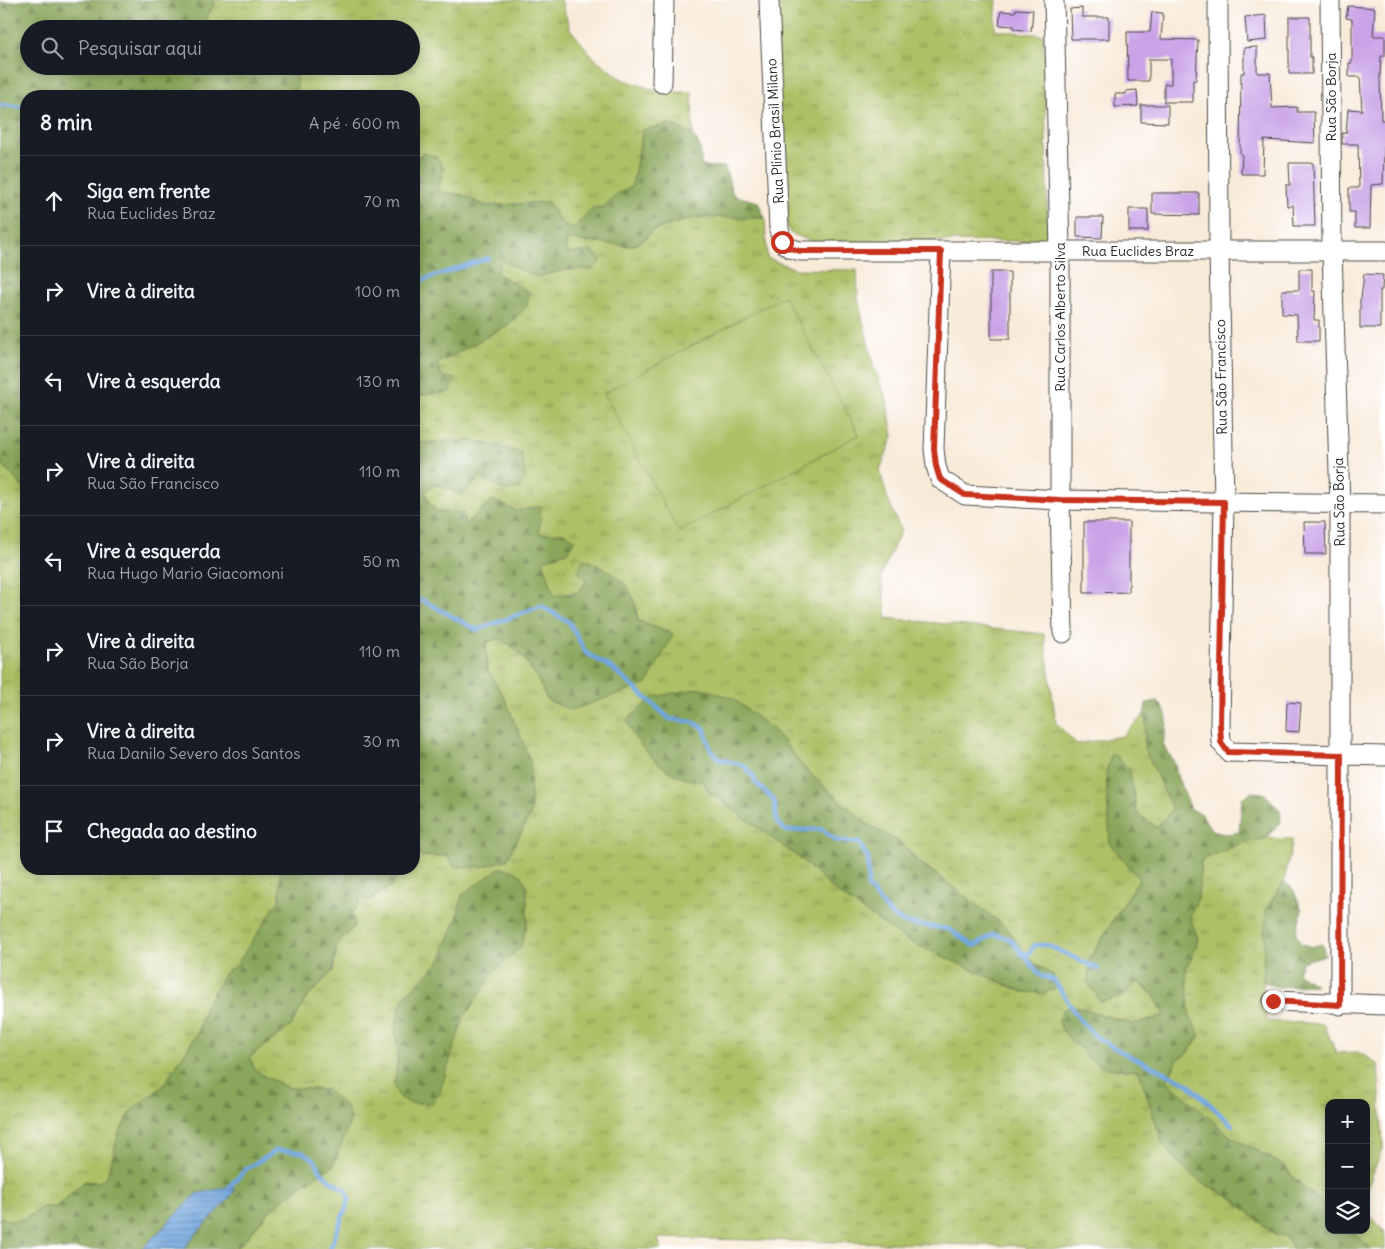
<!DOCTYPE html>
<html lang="pt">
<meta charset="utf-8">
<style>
:root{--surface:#171b24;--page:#242831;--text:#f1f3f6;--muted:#9ea1a6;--line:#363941}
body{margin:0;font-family:Delius,sans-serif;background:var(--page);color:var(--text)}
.controls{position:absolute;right:15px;bottom:15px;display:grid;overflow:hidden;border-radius:10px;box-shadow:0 2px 8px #0003}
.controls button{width:45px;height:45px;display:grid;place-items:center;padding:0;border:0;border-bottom:1px solid var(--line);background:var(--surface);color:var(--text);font:25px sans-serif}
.stop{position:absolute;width:15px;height:15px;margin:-11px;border:4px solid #c8321e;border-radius:50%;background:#fff}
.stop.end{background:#c8321e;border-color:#fff;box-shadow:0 1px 5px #0008}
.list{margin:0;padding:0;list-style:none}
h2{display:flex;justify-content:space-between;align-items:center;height:65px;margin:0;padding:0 20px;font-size:21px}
h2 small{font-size:16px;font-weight:400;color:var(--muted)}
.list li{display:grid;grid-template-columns:32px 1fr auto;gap:15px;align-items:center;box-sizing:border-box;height:90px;padding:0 20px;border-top:1px solid var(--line)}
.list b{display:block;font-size:19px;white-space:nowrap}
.list p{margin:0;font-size:16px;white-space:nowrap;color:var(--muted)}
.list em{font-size:16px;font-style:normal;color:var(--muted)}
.icon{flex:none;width:28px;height:28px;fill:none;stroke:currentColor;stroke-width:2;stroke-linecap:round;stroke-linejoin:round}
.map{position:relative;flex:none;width:1385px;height:1249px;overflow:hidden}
.search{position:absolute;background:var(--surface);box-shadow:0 2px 8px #0003;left:20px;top:20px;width:400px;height:55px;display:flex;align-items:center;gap:12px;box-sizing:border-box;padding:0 18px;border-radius:28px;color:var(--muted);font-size:19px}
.panel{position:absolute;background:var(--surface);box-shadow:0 2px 8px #0003;left:20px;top:90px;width:400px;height:785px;border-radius:20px}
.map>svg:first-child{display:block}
.grass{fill:url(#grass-tufts);stroke:#6c7648;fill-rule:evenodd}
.forest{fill:url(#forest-firs);stroke:#5a6842}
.garden{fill:#acc065;stroke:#6c7648}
.water{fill:url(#water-rules);stroke:#4e6884}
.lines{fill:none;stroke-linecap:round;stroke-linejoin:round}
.stream{stroke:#70a4dd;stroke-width:4.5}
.building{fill:#c8a3e7}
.minor-casing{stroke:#4a4845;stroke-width:21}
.minor{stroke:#fff;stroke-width:19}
.route{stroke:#c8321e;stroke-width:6}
.labels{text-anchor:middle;stroke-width:4;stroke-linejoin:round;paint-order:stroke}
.street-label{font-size:14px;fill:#2b2b2b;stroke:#fff}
</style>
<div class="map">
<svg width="1385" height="1249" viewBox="0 0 1385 1249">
<defs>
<pattern id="grass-tufts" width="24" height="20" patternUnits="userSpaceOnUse" patternTransform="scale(1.25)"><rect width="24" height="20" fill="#acc065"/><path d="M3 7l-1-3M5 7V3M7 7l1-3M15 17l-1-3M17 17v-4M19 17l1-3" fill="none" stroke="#8c9c53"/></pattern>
<pattern id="forest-firs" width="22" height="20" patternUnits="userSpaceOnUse" patternTransform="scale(1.25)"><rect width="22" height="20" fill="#89a65a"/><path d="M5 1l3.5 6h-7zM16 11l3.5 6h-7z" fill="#70874b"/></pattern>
<pattern id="water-rules" width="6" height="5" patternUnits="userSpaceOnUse" patternTransform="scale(1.25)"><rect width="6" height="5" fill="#70a4dd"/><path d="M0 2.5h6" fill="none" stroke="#5c86b3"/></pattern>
</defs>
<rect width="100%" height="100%" fill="#fff"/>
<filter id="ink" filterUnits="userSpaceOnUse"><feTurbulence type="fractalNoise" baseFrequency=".02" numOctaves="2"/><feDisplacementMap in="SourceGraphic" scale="10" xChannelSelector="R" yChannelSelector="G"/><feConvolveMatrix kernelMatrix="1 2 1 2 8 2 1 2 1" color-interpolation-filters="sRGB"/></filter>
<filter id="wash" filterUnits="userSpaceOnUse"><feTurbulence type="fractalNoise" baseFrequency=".0096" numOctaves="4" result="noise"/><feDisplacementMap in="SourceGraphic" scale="20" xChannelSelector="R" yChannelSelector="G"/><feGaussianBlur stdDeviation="1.12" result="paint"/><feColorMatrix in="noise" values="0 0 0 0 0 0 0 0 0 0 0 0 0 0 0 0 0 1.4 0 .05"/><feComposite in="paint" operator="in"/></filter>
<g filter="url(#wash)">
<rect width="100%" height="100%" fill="#f8ead8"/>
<path class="grass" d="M215,0H561L570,29L594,58L622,79L659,92H692L693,135L670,124L643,130L632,186L613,197L604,207L592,209L574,228L562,225L548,202L485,206L463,195L438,192L443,167L423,153L414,159V96H290L295,93L294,68L290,66H411V29H202Z
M775,0H997L995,30L1044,35L1048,241L813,242L790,233L782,211Z
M697,217L765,218L767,258L796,269L857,270L858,299L874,368L887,400L893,436L880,470L887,497L901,531L881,575L887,618L1044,634L1056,723L1077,744L1122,736L1144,715L1146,722L1145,747L1172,809L1157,828L1137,813L1129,768L1110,843L1139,879L1089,960L1122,997L1137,981L1154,996L1166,1016L1132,1024L1074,1006L1059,1021L1063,1032L1095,1063L1106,1068L1139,1071L1162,1142L1201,1182L1232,1198L1275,1235L1286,1236L1293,1249H1026L1025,1246L658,1238L661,1249H235C248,1238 257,1224 269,1212C287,1193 311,1179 333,1166L327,1090L289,1088L265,1077L254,1069L250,1057L292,1025L305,1000L333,971L337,945L355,926L351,912L356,909L361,898L392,886L399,869H414V846L421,856H447L506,701L487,669L486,643L499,638C523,651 537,675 547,700L673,634L638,621C636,614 636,605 633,598C626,580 601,565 584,559L586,581L579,592L554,597L543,560L568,551L564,533L539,534L540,507L516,511L492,500L465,525L463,513L438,512L429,504L425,491L437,484L462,495L471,440L414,443V396L449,392L436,364L508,325L529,292L496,273L502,260L537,277L564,270L592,269L593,251L568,253L566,240L632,246L645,239L651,231ZM775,731L804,768L840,801L867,824L901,843L917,860L1003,925L1034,963L1054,976L836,892L802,860L708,791L703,781L681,777Z
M0,457L3,465L26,491V869H283L280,873V899L236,966L225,973L205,1007L198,1032L163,1086L132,1110L119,1133L108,1175L98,1183L85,1181L56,1207H43L22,1221H9L0,1216Z
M1267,838L1293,839L1284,882L1266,909L1263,982L1267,1021L1324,1024L1336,1053L1358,1052L1378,1064L1383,1146L1367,1190L1368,1213L1385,1232V1249H1371L1351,1230H1366V1103H1329V1210L1292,1176L1285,1166L1230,1136L1167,1081L1177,1060L1187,1054L1200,1035L1189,1015L1186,968L1192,958L1198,939L1190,917L1198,896L1201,860L1244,842Z"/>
<path class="forest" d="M30,0H215L202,29H29V66H254L260,73C271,68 283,62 294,68C298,78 300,89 290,96H26V491L3,465L0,457V3Z
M670,124C694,135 702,137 701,166L725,167L733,195L758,202L765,218L697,217L651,231L645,239L632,246L566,240L568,253L593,251L602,260L592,269L564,270L537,277L502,261L496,273L529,292L527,306L508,325L437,364L442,376L455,379L449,392L414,396V159L423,153L435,156L443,167L438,192L463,195L485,206L548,202L562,225L574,228L592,208L604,207L613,197L632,186L643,130Z
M471,440L521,452L526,478L518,489L505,491L481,477L462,495L437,484L425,491L429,504L438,512H463L465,525L492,500L516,511L541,506L539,534L564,533L575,539L568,551L543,560L554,596L579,592L586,581L578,571L583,559C601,565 626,579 633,598C636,605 636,614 638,621L673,634L647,684L571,710L547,700C537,675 523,651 499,638L486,643L487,669L506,701L530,760L531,813L507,860L482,867H455L447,856H421L414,846L417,821L414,822V443Z
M701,688L732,698L775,731L804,768L840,801L867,824L901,843L917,860L1003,925L1034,963L1054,976L1056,987L1046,993L1023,992L908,941L836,892L802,860L708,791L703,781C696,780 687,780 680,777C659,768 633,742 627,720L654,697Z
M1157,701C1172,716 1167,725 1163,744L1175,764L1177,776L1191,809L1202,814C1210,832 1220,837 1239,832L1242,798L1252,792L1264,793L1280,810L1281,822L1267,838L1244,842L1201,860L1198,896L1190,917L1198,939L1192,958L1186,968L1189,1015L1200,1035L1187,1054L1177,1060L1167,1081L1230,1136L1285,1166L1292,1176L1329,1210V1230H1351L1371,1249H1293L1286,1236L1275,1235L1232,1198L1201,1182L1175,1160L1162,1142L1139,1071L1106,1068L1095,1063L1063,1032L1059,1021L1062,1010L1074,1006L1132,1024L1165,1016L1154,996L1138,981L1122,997L1101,1002L1088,983L1089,960L1139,879L1110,843L1106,774L1111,753L1129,768L1137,813L1157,828L1172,809L1144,747L1146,722L1144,715L1146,703Z
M500,868L512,870L522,876L527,887V924L521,947L496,970L464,1017L439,1094L432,1103H410L400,1098L394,1087L398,1053L395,1031L400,1007L405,996L439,962L457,918L462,895Z
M283,869H399L392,886L370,900L361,898L356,909L351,912L355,925L337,945L333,970L305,1000L292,1025L250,1057L254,1069L265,1077L289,1088L327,1090L346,1107L351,1119L333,1166L300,1186L270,1210L244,1241L235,1249H184C199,1227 220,1212 235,1190L196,1194L142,1249H0V1216L9,1221H22L43,1207H56L85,1181L98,1183L108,1175L119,1133L132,1110L163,1086L198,1032L205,1007L225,973L236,966L280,899V873Z
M1284,882L1293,889L1302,910L1296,933L1300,943L1311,947L1322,944L1325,955L1302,962L1298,973L1316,985L1278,987L1263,982L1266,909Z"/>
<path class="garden" d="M784,296L859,435L679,532L604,393Z"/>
<path class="water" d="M230,1186L235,1190C220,1212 199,1227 184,1249H142L196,1194Z"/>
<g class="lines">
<path class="stream" d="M0,105L26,107
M414,283L488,258
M414,598L424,601L477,630L541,606L569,622L586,653L612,668L670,719L693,722L704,728L711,750L719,759L743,765L751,773L757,784L774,800L777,822L786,831L822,829L835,840L859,843L868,858V887L890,914L906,923L949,929L974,946L994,934L1010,939L1041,976L1054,980L1079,1019L1095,1036L1116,1049L1187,1083L1232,1125
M1022,953L1028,954L1035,945H1047L1098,969
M230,1186L246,1169L277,1150L302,1152L314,1159L322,1173L331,1181L346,1190L349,1200L330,1249"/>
</g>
<g id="blocks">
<path class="building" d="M1348,6L1375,8L1373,36H1385V56H1381L1380,77L1381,120H1385L1383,184L1371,185L1370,228H1355V212H1349V188H1359L1358,144H1342V133H1346L1348,109L1362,110L1360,77H1349V63H1352V19L1346,18Z
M1082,8V17H1109V39H1071L1070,9Z
M1016,9L1033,10L1031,31L1014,29V26L999,25L1001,11L1015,12Z
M1152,12L1163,13L1161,39L1198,40L1196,80H1193V102H1164V84H1171V59H1149V81H1128L1127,32H1150Z
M1266,15L1267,40L1247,42L1245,17Z
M1289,17H1310V57H1312V74H1289Z
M1257,47V73H1270L1272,108L1297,107V112H1314L1315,143L1264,140L1263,174H1241L1242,154H1240L1241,73H1244V48Z
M1137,90L1138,106L1115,107V94H1126V91Z
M1141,105H1168V123L1141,122Z
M1289,163H1313L1315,226H1294L1293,205L1287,206L1286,185H1290Z
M1152,193H1199V215L1152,214Z
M1129,209H1148V231H1129Z
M1077,217H1103L1102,238L1077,237Z
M1299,269H1312V291H1315L1314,320H1319V341H1298L1297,315L1282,314V290H1299Z
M991,272H1010V339H991Z
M1364,274L1383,275L1382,290H1380V328H1360V299H1361Z
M1084,522H1129V592L1084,593Z
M1304,522H1325L1326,554H1305Z
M1287,702L1301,703L1299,732L1286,731Z"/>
</g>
</g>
<g filter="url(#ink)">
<use href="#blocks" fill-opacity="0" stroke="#4a4845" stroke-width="1"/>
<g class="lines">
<defs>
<path id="minor" d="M769,0L779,229L782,242L790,248L800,251H1385
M1054,0L1060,251V500L1063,633
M1218,0L1219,251L1224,502L1220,724L1221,742L1229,752L1385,756
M1330,0L1332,251L1340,504V1005
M662,83L664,0
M941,251L934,449L936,466L940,479L965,495L1060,500L1385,504
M1273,1001L1385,1005"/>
</defs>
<use href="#minor" class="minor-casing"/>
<use href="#minor" class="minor"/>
</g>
</g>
<g class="lines" filter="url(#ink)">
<path class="route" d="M782,242L790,248L800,251H941L934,449L936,466L940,479L965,495L1060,500L1224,502L1220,724L1221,742L1228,752L1341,755L1340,1005L1273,1001"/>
</g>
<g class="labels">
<g class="street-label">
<text transform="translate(1331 97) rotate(-90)" y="5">Rua São Borja</text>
<text transform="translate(775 131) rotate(-93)" y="5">Rua Plínio Brasil Milano</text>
<text x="1138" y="256">Rua Euclides Braz</text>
<text transform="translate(1060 317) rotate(-90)" y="5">Rua Carlos Alberto Silva</text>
<text transform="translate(1221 377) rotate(-91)" y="5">Rua São Francisco</text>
<text transform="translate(1339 502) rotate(-91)" y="5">Rua São Borja</text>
</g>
</g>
</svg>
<div class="controls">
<button>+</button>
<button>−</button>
<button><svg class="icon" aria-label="layers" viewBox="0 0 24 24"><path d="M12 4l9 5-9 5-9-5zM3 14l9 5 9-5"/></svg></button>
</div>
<div class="stop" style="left:782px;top:242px"></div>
<div class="stop end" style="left:1273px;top:1001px"></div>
<div class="search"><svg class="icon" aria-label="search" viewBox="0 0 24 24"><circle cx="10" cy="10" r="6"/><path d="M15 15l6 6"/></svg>Pesquisar aqui</div>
<section class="panel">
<h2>8 min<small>A pé · 600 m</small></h2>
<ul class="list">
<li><svg class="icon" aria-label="ahead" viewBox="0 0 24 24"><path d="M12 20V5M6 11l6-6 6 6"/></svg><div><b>Siga em frente</b><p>Rua Euclides Braz</p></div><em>70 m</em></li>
<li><svg class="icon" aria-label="right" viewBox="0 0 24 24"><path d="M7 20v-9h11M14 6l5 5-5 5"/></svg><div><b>Vire à direita</b></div><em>100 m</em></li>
<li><svg class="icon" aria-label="left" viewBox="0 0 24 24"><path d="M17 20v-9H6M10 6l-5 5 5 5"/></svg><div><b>Vire à esquerda</b></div><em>130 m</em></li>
<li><svg class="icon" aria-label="right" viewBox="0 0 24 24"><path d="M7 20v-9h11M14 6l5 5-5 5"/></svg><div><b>Vire à direita</b><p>Rua São Francisco</p></div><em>110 m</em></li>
<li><svg class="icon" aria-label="left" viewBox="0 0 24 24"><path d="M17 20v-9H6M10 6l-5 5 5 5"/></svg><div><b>Vire à esquerda</b><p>Rua Hugo Mario Giacomoni</p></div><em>50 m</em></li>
<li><svg class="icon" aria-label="right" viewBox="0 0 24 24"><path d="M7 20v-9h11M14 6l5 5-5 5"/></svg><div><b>Vire à direita</b><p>Rua São Borja</p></div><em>110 m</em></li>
<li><svg class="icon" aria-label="right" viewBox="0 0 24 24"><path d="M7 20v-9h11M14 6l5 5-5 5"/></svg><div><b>Vire à direita</b><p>Rua Danilo Severo dos Santos</p></div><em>30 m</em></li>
<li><svg class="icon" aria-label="arrive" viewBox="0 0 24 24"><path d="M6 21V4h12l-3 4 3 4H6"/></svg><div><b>Chegada ao destino</b></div></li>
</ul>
</section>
</div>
